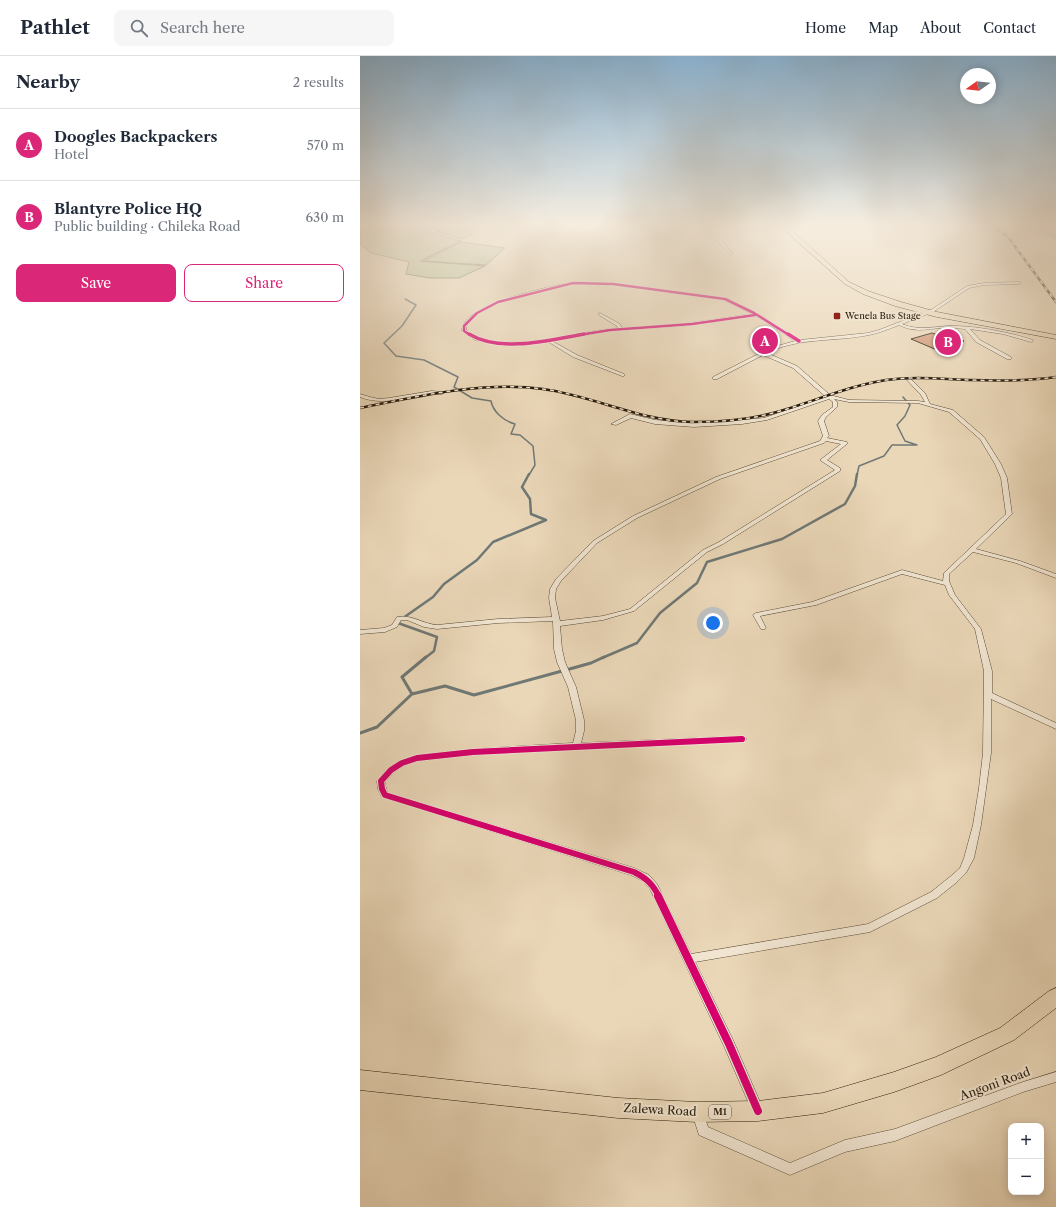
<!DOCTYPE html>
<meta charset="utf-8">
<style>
:root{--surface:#fff;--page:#f6f6f7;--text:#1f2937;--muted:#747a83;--line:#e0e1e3;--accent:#db2777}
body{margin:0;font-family:"Libre Caslon Text",serif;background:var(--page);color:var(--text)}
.controls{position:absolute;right:12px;bottom:12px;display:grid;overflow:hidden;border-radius:8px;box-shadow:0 2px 10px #0003}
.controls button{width:36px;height:36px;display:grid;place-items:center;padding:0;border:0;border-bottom:1px solid var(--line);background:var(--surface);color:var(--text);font:20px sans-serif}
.compass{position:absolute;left:600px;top:12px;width:36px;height:36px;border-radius:50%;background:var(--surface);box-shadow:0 2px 10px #0003;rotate:255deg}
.you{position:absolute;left:353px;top:567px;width:14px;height:14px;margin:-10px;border:3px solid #fff;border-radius:50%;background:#1a73e8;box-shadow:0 0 0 6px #1a73e833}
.badge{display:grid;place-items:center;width:26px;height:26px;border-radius:50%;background:var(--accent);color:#fff;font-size:13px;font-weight:700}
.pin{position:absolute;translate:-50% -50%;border:2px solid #fff;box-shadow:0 1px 4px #0006}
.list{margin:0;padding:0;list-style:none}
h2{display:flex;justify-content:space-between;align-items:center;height:52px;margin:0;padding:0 16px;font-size:17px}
h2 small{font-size:13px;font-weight:400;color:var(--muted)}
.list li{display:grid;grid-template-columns:26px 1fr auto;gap:12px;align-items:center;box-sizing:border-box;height:72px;padding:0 16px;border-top:1px solid var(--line)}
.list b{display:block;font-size:15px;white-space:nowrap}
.list p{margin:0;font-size:13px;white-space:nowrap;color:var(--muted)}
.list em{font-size:13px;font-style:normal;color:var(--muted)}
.actions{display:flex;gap:8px;padding:12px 16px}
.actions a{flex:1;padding:9px 0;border:1px solid var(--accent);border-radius:8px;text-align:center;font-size:14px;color:var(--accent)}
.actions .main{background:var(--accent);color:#fff}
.icon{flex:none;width:22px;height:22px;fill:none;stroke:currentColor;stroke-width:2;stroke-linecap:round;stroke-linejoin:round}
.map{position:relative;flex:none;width:696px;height:1151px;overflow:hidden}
header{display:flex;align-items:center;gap:24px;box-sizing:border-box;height:56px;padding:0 20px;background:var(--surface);border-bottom:1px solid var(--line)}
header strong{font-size:19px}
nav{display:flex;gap:22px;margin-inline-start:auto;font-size:14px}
.search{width:280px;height:36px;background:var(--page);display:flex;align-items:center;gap:10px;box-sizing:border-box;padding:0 14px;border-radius:8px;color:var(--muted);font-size:15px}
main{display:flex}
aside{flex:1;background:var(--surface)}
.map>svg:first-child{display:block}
.green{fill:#b6be8f;stroke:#6f6c4d}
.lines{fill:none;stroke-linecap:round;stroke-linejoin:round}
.stream-far2{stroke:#6f7875;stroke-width:1.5}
.stream-far1{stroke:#6f7875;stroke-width:2.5}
.stream{stroke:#6f7875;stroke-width:3}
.river{fill:#9eb6bb;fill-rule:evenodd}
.building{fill:#d29a78;stroke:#281b0b}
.street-casing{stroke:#584a36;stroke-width:1}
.highway-casing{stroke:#281b0b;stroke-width:1}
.street{fill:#f1e5d1;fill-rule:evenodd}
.highway{fill:#ead7b8;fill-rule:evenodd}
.rail-casing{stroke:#281b0b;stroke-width:2.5}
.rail{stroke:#f1e5d1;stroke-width:1.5;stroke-dasharray:4;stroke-linecap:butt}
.cycleway-far3-casing{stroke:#f1e5d1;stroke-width:4}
.cycleway-far2-casing{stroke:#f1e5d1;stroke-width:5}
.cycleway-far1-casing{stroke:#f1e5d1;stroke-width:8}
.cycleway-casing{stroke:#f1e5d1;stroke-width:10}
.cycleway-far3{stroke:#d6006c;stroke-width:2.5}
.cycleway-far2{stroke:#d6006c;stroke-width:3.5}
.cycleway-far1{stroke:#d6006c;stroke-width:6}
.cycleway{stroke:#d6006c;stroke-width:8}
.poi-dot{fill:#8f2418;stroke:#f1e5d1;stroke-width:1.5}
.labels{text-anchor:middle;stroke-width:4;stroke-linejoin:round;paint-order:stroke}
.far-poi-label{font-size:9px;fill:#281b0b;stroke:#f1e5d1;text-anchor:start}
.shield{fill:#f1e5d1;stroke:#645846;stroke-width:1}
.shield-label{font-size:9px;font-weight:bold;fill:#281b0b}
.near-street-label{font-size:12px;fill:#281b0b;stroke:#f1e5d1}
</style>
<header>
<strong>Pathlet</strong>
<div class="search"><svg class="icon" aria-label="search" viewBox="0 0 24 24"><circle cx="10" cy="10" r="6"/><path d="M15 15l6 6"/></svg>Search here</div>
<nav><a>Home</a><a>Map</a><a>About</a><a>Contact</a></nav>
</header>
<main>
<aside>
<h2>Nearby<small>2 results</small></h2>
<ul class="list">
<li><span class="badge">A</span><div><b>Doogles Backpackers</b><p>Hotel</p></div><em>570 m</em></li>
<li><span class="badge">B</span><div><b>Blantyre Police HQ</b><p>Public building · Chileka Road</p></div><em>630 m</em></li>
</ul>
<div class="actions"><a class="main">Save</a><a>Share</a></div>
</aside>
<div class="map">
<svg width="696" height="1151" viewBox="0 0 696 1151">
<rect width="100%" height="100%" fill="#ead7b8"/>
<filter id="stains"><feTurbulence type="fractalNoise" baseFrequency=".005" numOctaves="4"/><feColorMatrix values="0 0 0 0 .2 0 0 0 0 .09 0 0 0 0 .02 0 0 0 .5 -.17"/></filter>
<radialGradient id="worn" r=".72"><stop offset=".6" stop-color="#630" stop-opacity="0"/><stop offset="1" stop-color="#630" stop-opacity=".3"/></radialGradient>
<path class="green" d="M15,170H79L66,175L101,185L60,205L125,210L99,222H70L46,218L49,206L11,197L0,188V174Z
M88,170H114L116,171L112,178L102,183L76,175Z
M101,186L145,192L126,209L63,205Z"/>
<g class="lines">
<path class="stream-far2" d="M675,170L684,177L696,181
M45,243L56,249L42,270L24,287L36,300L64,304L98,321L94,331L112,342L131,345C133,356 144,365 155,368L151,378L160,379L173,390L175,409L169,419
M497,419L499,410L524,400L532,389H557L545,385L537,369L545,360L550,349L543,341"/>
<path class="stream-far1" d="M43,562L73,541L84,528L117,504L133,486L186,464L171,458L170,443L162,431L169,418
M39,566L38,567L77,581L74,595L65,602
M242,602L277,587L300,557L337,527L347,506L422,483L485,448L495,430L497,418"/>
<path class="stream" d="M206,614L231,607L244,601
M52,638L42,621L66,601
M0,677L17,671L52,638L85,630L114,639L202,615"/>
<path class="river" d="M672,170H680L681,173L696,178V183L675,176Z"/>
</g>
<path class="building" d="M572,277L587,282L593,281L604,285L577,294L551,283Z"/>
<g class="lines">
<defs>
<path id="street" d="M338,170C349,170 364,188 372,196V198H370L353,181Z
M213,226L253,227L366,242L395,256L440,284L508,277L519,274L571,254L607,230L624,227L659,226L661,227L659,228L624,229L609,232L573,256L542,268C560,276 578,269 597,270C622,271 648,276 673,284V285L671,286L643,278L610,273L620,284L651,301V303H647L616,286L605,273C597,272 590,272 582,272C565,273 555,277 539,269C529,273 519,277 509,279C475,286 439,281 407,297L437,310L470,339L489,344L558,345L565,346L561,339L546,323L550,322L565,337L570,348L593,354L624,381L641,408L647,422L652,458L616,493L660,505L696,518V522L656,507L613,496L589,518V525L595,539L621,573L632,615V637L696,667V673L631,643V697L621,769L614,802L606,817L597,826L577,842L510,876L335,906L373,984L403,1053L401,1057L397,1059L393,1057L364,990L290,833L283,825L271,819L22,741L18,733L17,725L28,712L39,705L57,699L113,693L213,687L216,675V664L208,631L197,606L194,593L193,565L138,567L77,573L64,571L47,564H41L37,571L25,576L0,578V574L24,572L32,569L37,561C51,558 63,568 77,569L138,563L192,561L189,542L190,533L196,523L233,485L273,460L356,421L460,385L463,380L458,365L462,359L473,351V346L469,343L407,364L382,368L334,371L295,368L271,362L256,369L251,368L270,358L295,364L334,367L382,364L404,362L466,341L433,312L403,299L357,323H353V321L410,292L435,285L396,260L322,270L250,275L192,285L217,299L264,318V320H262L213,301L187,285L153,289L134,288L115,284L102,275C102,247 191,231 213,226ZM213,228L253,229L364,244L392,258L322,268L262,272L260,268L240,257L238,258L239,259L257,270L258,272C218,275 158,295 120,282C115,281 110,277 106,274V270L118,258L139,247ZM474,343L489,346L558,347L589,356L620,383L635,408L641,422L646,458L584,517L583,525L542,514L452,546L396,557L393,559L401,573H405L406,572L400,560L456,549L542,518L585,529L589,539L615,573L624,615L623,697L619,732L613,769L604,802L600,812L591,820L571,836L508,868L331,898L297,828L289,819L274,812L28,737L26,733L25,726L34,716L45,709L58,705L113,699L385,685L386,683L385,681L382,680L221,687L224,675V664L216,631L205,606L202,593L200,570L243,564L274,555L347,496L363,488L480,415V412L467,404L488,387L487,386L467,382L469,380L464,365L466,361L477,351V346ZM466,385L481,388L460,404L475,414L359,486L343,494L270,553L243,560L200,565L195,542L196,533L201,525L237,487L277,462L360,423L464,387Z
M72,335L82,336L84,337L82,338C54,337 27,352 0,341V338L10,341L19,343L29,342Z
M696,1016V1026L663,1036L535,1085L485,1096L430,1119L339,1079L332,1057L334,1053L338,1051L342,1053L348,1071L430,1107L485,1084L535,1073L663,1026Z"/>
<path id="highway" d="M420,170H427L489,226L508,235L541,246L577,256L696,279V283L577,261L535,250L503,238L485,228Z
M696,932V952L654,984L581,1019L534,1036L463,1057L398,1065L337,1066L258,1062L0,1034V1014L258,1042L337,1046L398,1045L463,1037L534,1016L576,1001L640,972L689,935Z"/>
</defs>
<use href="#street" class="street-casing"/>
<use href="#highway" class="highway-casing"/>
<use href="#street" class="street"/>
<use href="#highway" class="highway"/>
<defs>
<path id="rail" d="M634,170L648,181L696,246
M0,352C60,340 121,325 183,333C234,340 280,365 332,366C359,366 387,364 413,357C451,347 487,330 526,324C554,320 583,323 611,324C640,325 668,325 696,321"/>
</defs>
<use href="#rail" class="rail-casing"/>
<use href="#rail" class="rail"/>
<defs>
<path id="cycleway-far3" d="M110,279L104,275V270L117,257L138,246L213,227L253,228L365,243L394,257L429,279
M219,279L250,274L332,268L395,259"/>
<path id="cycleway-far2" d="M109,278C140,297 190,284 224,278
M428,278L439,285"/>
<path id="cycleway-far1" d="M299,841C293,828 286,822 274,816L25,739L22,733L21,725L31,714L42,707L57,702L113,696L382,683"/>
<path id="cycleway" d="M298,840L369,988L398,1055"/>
</defs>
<use href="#cycleway-far3" class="cycleway-far3-casing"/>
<use href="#cycleway-far2" class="cycleway-far2-casing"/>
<use href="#cycleway-far1" class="cycleway-far1-casing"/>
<use href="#cycleway" class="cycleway-casing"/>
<use href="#cycleway-far3" class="cycleway-far3"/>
<use href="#cycleway-far2" class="cycleway-far2"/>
<use href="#cycleway-far1" class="cycleway-far1"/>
<use href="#cycleway" class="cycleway"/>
</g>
<linearGradient id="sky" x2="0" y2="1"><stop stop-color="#8ab5d6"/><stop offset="0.51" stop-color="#f6eddf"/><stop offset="1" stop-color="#f6eddf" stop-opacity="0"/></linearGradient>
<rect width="696" height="331" fill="url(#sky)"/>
<rect class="poi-dot" x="473" y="256" width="8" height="8" rx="2"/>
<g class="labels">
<g class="far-poi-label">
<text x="485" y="263">Wenela Bus Stage</text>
</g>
<rect class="shield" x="349" y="1049" width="22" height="14" rx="3"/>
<g class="shield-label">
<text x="360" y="1059">M1</text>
</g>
<g class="near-street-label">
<text transform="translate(635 1028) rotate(-20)" y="4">Angoni Road</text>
<text transform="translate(300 1054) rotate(3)" y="4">Zalewa Road</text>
</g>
</g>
<rect width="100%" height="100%" filter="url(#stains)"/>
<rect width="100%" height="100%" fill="url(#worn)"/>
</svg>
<div class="controls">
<button>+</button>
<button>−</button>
</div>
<svg class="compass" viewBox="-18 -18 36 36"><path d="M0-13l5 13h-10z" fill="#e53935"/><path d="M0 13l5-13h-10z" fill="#747a83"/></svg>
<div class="you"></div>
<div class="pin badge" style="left:405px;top:285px">A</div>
<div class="pin badge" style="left:588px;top:286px">B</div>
</div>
</main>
